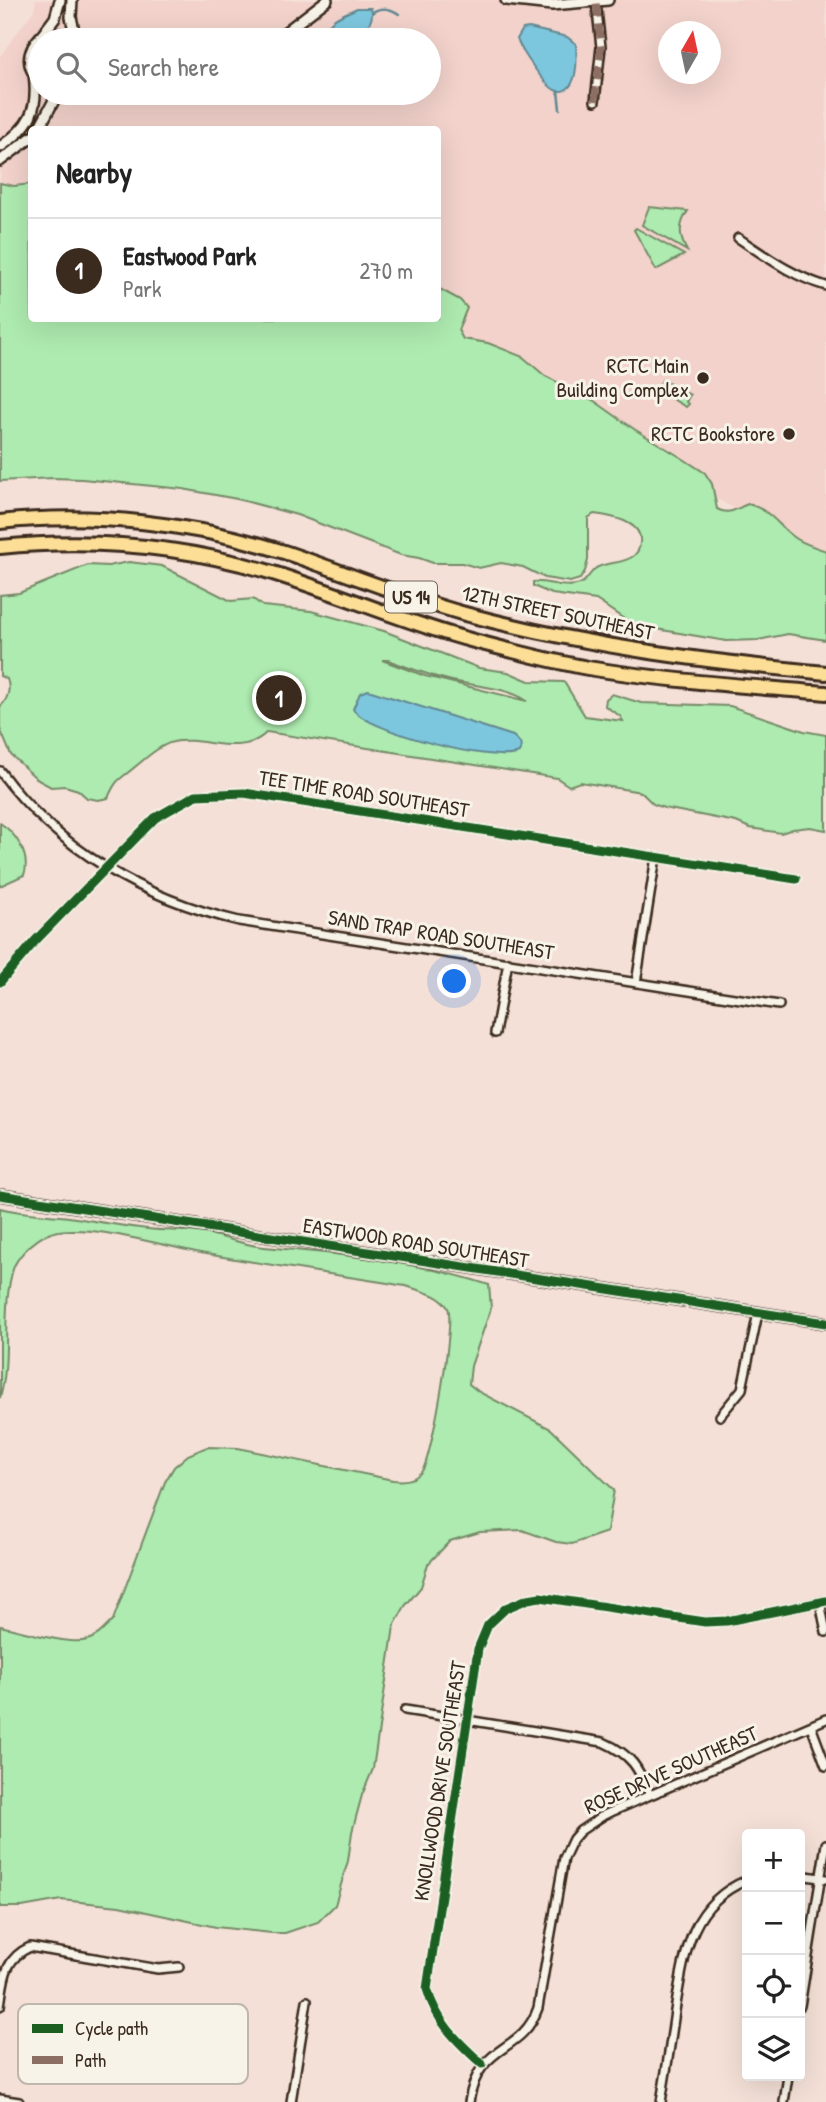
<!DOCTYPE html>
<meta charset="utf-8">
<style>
:root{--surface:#fff;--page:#f6f6f6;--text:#222;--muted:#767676;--line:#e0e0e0;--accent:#3b2a1e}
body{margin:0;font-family:"Patrick Hand",sans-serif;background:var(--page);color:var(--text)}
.controls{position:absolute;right:21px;bottom:21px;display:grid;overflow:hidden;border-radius:7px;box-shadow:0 7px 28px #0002}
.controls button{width:63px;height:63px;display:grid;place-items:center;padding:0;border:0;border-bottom:2px solid var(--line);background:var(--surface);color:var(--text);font:35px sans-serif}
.compass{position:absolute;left:658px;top:21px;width:63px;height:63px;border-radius:50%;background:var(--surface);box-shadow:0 7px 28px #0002;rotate:9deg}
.you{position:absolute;left:455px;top:982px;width:24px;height:24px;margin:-18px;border:5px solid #fff;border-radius:50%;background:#1a73e8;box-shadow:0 0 0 10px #1a73e833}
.badge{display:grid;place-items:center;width:46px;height:46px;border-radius:50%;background:var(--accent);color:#fff;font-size:23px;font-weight:700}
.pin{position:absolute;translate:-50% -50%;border:4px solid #fff;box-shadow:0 2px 7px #0006}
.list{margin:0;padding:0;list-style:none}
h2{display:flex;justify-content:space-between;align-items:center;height:91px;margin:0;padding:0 28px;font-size:30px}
h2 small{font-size:23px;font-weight:400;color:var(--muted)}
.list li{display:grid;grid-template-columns:46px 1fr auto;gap:21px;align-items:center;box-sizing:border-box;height:105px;padding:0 28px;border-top:2px solid var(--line)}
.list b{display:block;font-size:26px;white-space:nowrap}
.list p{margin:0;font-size:23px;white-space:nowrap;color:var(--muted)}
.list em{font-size:23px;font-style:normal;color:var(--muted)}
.icon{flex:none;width:38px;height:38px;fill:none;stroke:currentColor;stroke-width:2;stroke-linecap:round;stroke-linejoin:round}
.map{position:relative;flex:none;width:826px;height:2102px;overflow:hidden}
.search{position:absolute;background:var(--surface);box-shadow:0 7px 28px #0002;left:28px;top:28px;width:413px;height:77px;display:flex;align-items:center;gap:18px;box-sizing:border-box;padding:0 24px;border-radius:38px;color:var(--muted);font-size:26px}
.panel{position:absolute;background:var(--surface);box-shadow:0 7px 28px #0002;left:28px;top:126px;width:413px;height:196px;border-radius:7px}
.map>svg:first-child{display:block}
.built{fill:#f2d2cb;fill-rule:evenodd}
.green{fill:#aeebb0;stroke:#748a67;stroke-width:2;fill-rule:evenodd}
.water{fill:#7dc7de;stroke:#638891;stroke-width:2}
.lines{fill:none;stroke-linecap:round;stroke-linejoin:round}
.stream{stroke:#638891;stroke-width:2.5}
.minor-casing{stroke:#3b2a1e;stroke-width:12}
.tertiary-casing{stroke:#3b2a1e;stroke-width:14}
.primary-casing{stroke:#3b2a1e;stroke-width:18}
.minor{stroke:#f7f3e8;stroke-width:7}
.tertiary{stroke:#f7f3e8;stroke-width:9}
.primary{stroke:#fcde96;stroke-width:12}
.quiet{stroke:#8d6e63;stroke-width:7;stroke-dasharray:14 7;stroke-linecap:butt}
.cycleway-casing{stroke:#f7f3e8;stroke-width:13}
.cycleway{stroke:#1b5e20;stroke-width:9}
.poi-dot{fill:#3b2a1e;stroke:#f7f3e8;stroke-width:2.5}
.labels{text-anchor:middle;stroke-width:6;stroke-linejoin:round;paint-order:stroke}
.shield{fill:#f7f3e8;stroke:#73665b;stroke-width:2}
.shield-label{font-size:19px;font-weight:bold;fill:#3b2a1e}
.poi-label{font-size:21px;fill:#3b2a1e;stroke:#f7f3e8;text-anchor:end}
.street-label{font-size:21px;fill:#3b2a1e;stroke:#f7f3e8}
.key{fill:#f7f3e8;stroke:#bfb7ab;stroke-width:2}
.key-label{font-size:19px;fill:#3b2a1e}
</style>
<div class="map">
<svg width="826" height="2102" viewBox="0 0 826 2102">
<rect width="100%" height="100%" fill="#f4e0d7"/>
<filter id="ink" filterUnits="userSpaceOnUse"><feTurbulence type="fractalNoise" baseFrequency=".0143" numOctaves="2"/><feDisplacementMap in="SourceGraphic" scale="14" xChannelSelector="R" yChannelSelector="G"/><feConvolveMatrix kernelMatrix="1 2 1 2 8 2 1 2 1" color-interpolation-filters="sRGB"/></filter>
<g filter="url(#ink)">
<path class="built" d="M36,0H826V560L396,319L438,318V130H32L31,207L0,202V56L34,10ZM668,32H710V74H668ZM40,40H429V93H40Z"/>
<path class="green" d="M0,183L14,186L31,184L32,318H438V288L460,300L467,308L458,330L463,339L488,343L523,357L545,376L593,400L634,429L682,458L705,473L712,484L717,509C730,516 736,508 748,504C771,510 777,525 794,537C803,544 816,547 826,551V640L788,634L758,640L726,641L633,625L596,600L552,594L533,586V582C547,580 561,589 576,585C587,583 588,574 596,568C607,562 621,564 632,557C637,554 640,548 640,543C643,521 610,516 594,514L588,518V560L585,571L580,579L570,582L545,578L523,567L501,563L479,568L462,563H433L419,558L401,555L297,515L237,499L183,489L82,479L53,478L0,481Z
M649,207L688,211C678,225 679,237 687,251L642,225Z
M636,228L684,255L656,270L634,230Z
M662,380L690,395L686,402L689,404L686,407L657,390Z
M129,562L162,566L231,601L253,599L263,606L311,611L384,631L479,668L508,672L529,681L564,682L585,716L623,721L620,716L605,706L606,699L612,694L641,703L730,706L804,731L826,735V830L810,827L793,829L781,833L750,828L736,822L664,808L653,804L641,792L580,782L569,786L557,778L267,732C241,759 203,735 173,742C160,745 146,758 136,766C120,780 117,777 108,798L98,800L87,798L78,790L65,786L51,787L38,780L11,755L0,729V707C8,699 11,690 7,679L0,676V595L19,593L88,565L108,566ZM382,660H388C409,668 430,676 452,681C475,686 507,687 527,701L425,676Z
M0,823C16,833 31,856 24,875L0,886Z
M0,1208C23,1214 46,1214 69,1217C95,1221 122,1226 148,1229C164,1231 180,1230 196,1232C219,1234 241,1245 264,1247C338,1254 417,1261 489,1285L491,1308L471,1366L469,1384L479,1392L551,1429L614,1490L607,1532L572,1544L556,1542L522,1530L480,1532L450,1541L428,1564L421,1587L405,1606L394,1626L373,1769L362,1795L352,1832L348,1861L335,1905L318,1922L285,1933H272L216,1927L119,1906L61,1900L22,1907H0V1626C19,1630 71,1646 87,1640C98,1637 105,1628 113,1620L165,1482L174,1467L188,1455L207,1447L238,1448L393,1480C404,1481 414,1481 422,1471C432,1457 455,1323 448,1308C440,1294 420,1291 406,1286C340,1275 273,1266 206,1254C168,1247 89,1223 54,1232C38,1236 21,1252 14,1266C0,1308 12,1357 0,1398Z"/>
<path class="water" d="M357,8H371C376,22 363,31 354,40H326L323,37C326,19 343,15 357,8Z
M529,28L567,37L576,44C577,57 579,93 558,91C547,90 521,50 517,39L523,29Z
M368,690L513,736C520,742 523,745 519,753C494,764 366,731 353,709L360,693Z"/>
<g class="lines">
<path class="stream" d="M373,12C381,6 392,9 399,14
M558,91L560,109"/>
<defs>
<path id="minor" d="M595,101L601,47L596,2
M738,238C767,257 792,276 826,286
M0,771C58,850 145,899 239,921L779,1005
M0,982L35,941L155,818L196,795L244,793L796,879
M636,983L656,857
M495,1033L508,962
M720,1416L742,1389L758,1313
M820,1602L826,1632
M405,1710L603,1742C632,1755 638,1767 650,1795
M811,1726L826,1766
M800,1875L826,1879
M0,2006C4,1981 3,1959 30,1947L158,1969L179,1967
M800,2006L826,1844
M482,2064C457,2041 437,2023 427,1989L478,1649L488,1625L506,1608L528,1599L540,1597L705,1622L727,1621L826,1601
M0,2099L19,2102
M291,2102L307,2001
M469,2102C479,2040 521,2056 538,2008L564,1858L573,1839L580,1831L604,1815L826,1719
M661,2102C666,2072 671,2041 675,2011C684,1956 689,1904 747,1880
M784,2102L788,2076"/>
<path id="tertiary" d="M72,0L71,17L76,40
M506,0L552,5L608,0
M43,34L55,18L60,0
M275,40L327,0
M36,77C24,61 30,47 43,34H63L73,40
M38,130L58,93
M0,147C30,127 39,110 34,74
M0,161L32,137
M0,1195L826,1323"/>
<path id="primary" d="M0,522C93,512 195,523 284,552C344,572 403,597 465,614C586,646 701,661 826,673
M0,547C88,538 177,545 263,570C334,591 402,622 474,641C512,651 550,661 588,668C667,681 747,686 826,693"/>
</defs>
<use href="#minor" class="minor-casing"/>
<use href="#tertiary" class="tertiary-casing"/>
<use href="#primary" class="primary-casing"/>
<use href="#minor" class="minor"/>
<use href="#tertiary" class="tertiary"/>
<use href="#primary" class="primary"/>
<path class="quiet" d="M595,101L601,47L596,2"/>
<defs>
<path id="cycleway" d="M0,982L35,941L155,818L196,795L244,793L796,879
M0,1195L826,1323
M482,2064C457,2041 437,2023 427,1989L478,1649L488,1625L506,1608L528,1599L540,1597L705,1622L727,1621L826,1601"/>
</defs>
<use href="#cycleway" class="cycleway-casing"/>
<use href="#cycleway" class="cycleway"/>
</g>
</g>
<g class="poi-dot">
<circle cx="703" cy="378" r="7"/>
<circle cx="789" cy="434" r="7"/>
</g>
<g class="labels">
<rect class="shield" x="385" y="581.5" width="52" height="31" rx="5"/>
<g class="shield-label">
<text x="411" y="604">US 14</text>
</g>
<g class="poi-label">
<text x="689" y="373">RCTC Main<tspan x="689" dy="24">Building Complex</tspan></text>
<text x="775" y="441">RCTC Bookstore</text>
</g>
<g class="street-label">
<text transform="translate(558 613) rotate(12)" y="7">12TH STREET SOUTHEAST</text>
<text transform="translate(364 794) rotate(9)" y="7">TEE TIME ROAD SOUTHEAST</text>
<text transform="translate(441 935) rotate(9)" y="7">SAND TRAP ROAD SOUTHEAST</text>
<text transform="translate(416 1243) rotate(9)" y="7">EASTWOOD ROAD SOUTHEAST</text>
<text transform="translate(671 1770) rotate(-24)" y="7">ROSE DRIVE SOUTHEAST</text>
<text transform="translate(440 1781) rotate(-81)" y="7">KNOLLWOOD DRIVE SOUTHEAST</text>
</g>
</g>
<rect x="18" y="2004" width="230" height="80" rx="10" class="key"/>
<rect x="32" y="2024" width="31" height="9" fill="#1b5e20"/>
<rect x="32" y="2056" width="31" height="8" fill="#8d6e63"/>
<g class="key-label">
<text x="75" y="2035">Cycle path</text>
<text x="75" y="2067">Path</text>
</g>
</svg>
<div class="controls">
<button>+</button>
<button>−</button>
<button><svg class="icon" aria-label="locate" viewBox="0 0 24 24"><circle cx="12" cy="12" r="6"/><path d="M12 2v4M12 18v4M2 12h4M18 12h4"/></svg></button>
<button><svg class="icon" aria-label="layers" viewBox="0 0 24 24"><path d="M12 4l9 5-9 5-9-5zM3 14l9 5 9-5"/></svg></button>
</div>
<svg class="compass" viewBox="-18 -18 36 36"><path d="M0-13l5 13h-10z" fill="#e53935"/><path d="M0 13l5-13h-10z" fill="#767676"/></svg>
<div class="you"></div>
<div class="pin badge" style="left:279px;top:698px">1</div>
<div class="search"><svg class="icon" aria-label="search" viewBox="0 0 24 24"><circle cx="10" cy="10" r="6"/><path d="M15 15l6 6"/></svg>Search here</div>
<section class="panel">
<h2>Nearby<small></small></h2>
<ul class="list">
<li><span class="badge">1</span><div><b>Eastwood Park</b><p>Park</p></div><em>270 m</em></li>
</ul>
</section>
</div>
